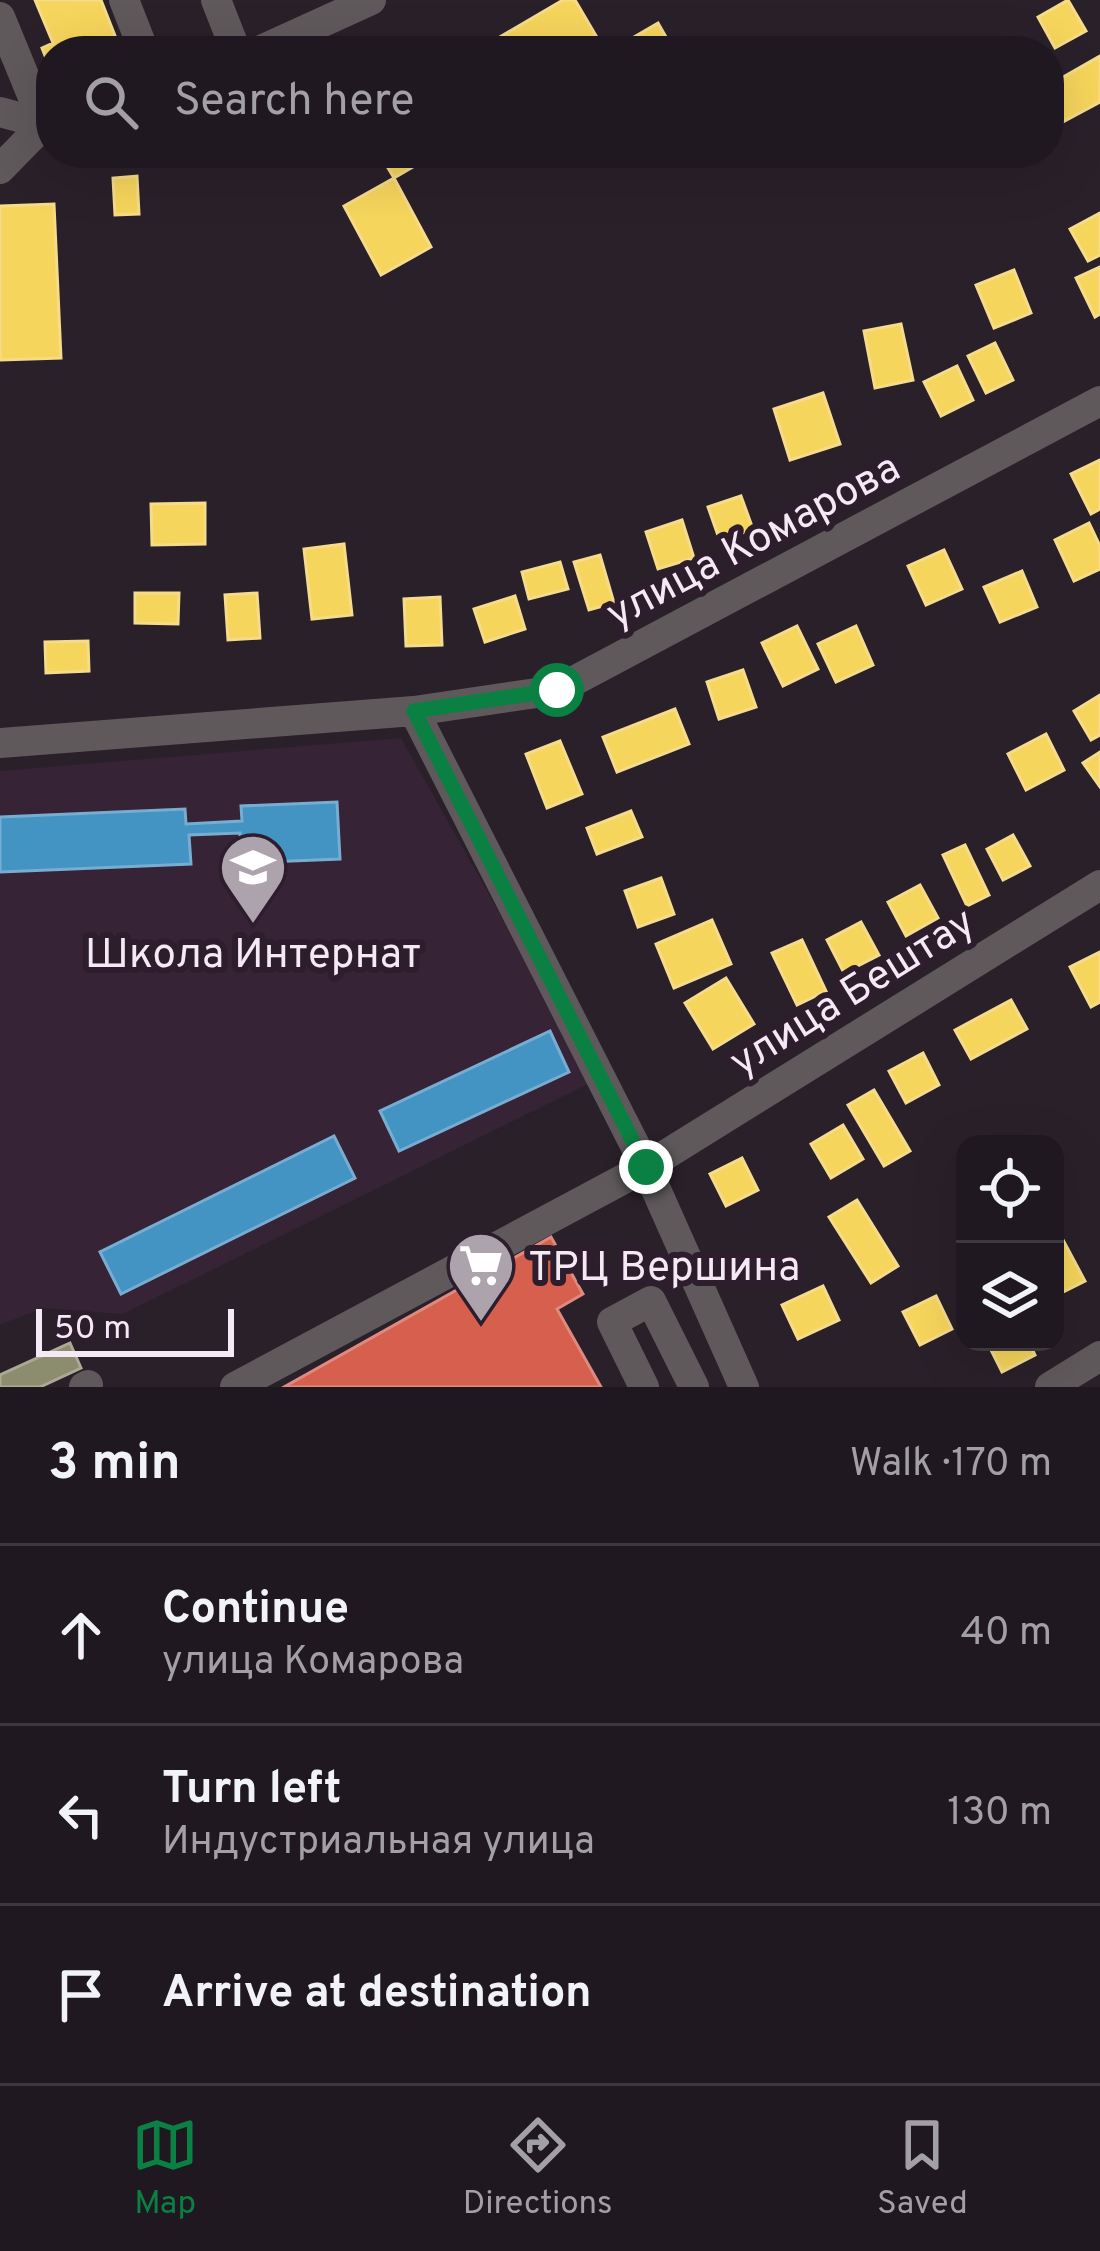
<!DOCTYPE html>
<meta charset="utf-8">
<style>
:root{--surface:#201820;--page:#282129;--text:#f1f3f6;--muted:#a2a0a5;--line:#3d373e;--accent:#0b8043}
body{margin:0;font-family:Overpass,sans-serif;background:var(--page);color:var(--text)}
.controls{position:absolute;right:36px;bottom:36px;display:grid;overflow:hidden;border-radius:24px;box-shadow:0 12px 48px #0002}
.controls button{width:108px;height:108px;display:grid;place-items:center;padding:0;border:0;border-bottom:3px solid var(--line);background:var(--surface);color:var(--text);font:60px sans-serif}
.scale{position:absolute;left:36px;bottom:30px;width:198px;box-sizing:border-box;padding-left:12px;border:6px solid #f4e9f4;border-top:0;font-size:33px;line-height:42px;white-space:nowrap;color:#f4e9f4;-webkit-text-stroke:9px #2d1d2d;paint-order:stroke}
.stop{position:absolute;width:36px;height:36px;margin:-27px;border:9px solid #0b8043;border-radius:50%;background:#fff}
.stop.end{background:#0b8043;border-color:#fff;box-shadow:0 3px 12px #0008}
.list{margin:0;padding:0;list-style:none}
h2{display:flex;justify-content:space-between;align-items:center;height:156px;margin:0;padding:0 48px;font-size:51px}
h2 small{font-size:39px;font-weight:400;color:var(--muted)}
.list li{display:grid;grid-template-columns:78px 1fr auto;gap:36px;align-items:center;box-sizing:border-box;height:180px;padding:0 48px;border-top:3px solid var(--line)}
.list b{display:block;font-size:45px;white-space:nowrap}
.list p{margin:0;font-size:39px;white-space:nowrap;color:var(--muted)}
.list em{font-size:39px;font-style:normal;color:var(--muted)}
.icon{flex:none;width:66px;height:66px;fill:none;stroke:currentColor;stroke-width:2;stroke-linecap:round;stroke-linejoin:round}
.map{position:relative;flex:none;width:1100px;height:1387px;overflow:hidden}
.search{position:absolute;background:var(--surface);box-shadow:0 12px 48px #0002;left:36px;right:36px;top:36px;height:132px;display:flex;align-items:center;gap:30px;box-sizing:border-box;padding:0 42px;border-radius:48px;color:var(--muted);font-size:45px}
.sheet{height:696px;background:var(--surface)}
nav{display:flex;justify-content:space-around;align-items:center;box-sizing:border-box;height:168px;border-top:3px solid var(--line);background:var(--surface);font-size:33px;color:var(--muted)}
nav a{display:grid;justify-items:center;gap:6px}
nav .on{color:var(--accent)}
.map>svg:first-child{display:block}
.built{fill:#362336}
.homes{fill:#f6d55c;stroke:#f5db8a;stroke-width:3}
.shops{fill:#d6604d;stroke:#df897f;stroke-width:3}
.schools{fill:#4393c3;stroke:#78add2;stroke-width:3}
.industry{fill:#8c8c6e;stroke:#aba896;stroke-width:3}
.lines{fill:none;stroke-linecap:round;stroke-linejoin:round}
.minor{stroke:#5f595b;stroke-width:30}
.route{stroke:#0b8043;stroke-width:15}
.labels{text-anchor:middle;stroke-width:12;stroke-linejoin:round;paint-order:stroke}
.street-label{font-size:42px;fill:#f4e9f4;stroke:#2d1d2d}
.poi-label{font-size:42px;fill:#f4e9f4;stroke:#2d1d2d}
</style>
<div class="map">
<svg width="1100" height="1387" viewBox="0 0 1100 1387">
<rect width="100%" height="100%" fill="#2a202a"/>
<path class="built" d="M401,738L594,1081L123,1314L43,1308L0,1325V771Z"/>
<path class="homes" d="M35,0H101L121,51H51V71L42,48L53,43Z
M563,0H575L605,51H476Z
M1068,0L1086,31L1055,48L1038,17Z
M658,23L674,51H610Z
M1100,56V102L1061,123L1049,101V85Z
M379,153H437L394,178Z
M137,176L139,214L115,215L113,178Z
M394,178L431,247L381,275L344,206Z
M54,204L61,358L0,360V206Z
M1100,213V255L1088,261L1070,229Z
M1100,267V314L1095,317L1076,278Z
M1014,270L1031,313L994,328L976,285Z
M901,324L913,380L875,388L864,331Z
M995,343L1013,380L986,393L968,356Z
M957,366L973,400L941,416L924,382Z
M823,393L840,444L790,460L774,409Z
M1100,460V509L1091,514L1071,474Z
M741,496L753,529L720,541L708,507Z
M205,503V544L152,545L151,504Z
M682,520L694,558L658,569L646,532Z
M1089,523L1100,546V569L1074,581L1055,540Z
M344,544L352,615L312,619L304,549Z
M944,550L962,589L926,605L908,566Z
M600,555L614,603L589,610L574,562Z
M560,562L568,589L529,599L522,572Z
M1022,571L1037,607L1000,622L984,587Z
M135,593H179L178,624L135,623Z
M257,593L260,638L228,640L225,595Z
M515,596L525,629L485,642L474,609Z
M440,597L442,645L406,646L404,599Z
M797,626L818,669L783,686L762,643Z
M856,626L873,665L836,682L818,644Z
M88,641L89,671L46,673L45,642Z
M743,670L756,707L719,719L707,682Z
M1100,695V735L1091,740L1074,711Z
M675,709L689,744L617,772L603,737Z
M1046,734L1064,770L1026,790L1008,754Z
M560,741L582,794L547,808L526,754Z
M1100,752V787L1083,763Z
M631,811L642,837L597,854L587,828Z
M1013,835L1030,866L1003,880L987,849Z
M965,845L989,895L967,906L943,855Z
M661,878L674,914L638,927L625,891Z
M920,885L938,918L906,936L888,902Z
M712,920L731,964L674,988L656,944Z
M861,922L879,955L844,973L827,940Z
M802,940L826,991L797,1005L772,953Z
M1100,952V1002L1091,1007L1070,967Z
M726,978L754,1024L713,1049L685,1003Z
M1011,1000L1027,1029L971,1059L955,1030Z
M923,1053L939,1085L906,1103L889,1071Z
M874,1090L910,1151L884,1166L848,1105Z
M843,1125L863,1159L831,1178L811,1144Z
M742,1158L758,1190L726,1206L710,1174Z
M857,1200L898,1266L871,1283L829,1217Z
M1062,1238L1085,1281L1055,1296V1242Z
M823,1286L839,1320L798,1339L782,1305Z
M936,1296L952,1329L920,1345L903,1312Z
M987,1342H1029L1035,1355L1002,1372Z"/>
<path class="shops" d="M551,1237L583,1294L557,1309L601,1387H284Z"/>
<path class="schools" d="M337,802L340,859L241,863L240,833L189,835L191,864L0,872V817L185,809L186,824L242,821L241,806Z
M550,1031L569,1072L399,1151L380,1111Z
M334,1136L355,1178L121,1294L100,1252Z"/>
<path class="industry" d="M70,1343L81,1368L40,1387H0V1375Z"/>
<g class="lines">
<path class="minor" d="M124,0L144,51
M216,0L236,51
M0,17L44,124L51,122
M259,51L371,0
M0,112L44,124L0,169
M414,711L646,1167L744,1387
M0,743L414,711L557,690L1100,401
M84,1387L88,1385
M235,1387L646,1167L1100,885
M644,1387L612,1322L651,1301L694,1387
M1050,1387L1100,1356"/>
</g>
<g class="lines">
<path class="route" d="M557,690L414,711L646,1167"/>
</g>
<defs>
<symbol id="school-pin" viewBox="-11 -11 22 30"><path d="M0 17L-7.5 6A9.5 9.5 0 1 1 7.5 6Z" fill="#ada3ad" stroke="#2d1d2d"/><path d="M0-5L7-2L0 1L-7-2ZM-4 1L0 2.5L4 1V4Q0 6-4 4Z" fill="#fff"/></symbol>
<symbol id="supermarket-pin" viewBox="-11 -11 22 30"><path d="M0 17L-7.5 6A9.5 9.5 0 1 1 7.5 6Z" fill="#ada3ad" stroke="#2d1d2d"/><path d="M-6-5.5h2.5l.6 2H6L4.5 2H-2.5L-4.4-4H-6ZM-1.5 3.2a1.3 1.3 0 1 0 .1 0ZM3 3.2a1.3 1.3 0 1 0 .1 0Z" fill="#fff"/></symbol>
</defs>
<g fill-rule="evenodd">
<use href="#school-pin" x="215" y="829" width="76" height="104"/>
<use href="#supermarket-pin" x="443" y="1227" width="76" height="104"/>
</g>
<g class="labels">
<g class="street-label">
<text transform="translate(752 539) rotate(-28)" y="15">улица Комарова</text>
<text transform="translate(851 990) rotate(-32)" y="15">улица Бештау</text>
</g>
<g class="poi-label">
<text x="253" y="967">Школа Интернат</text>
<text x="528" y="1280" text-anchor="start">ТРЦ Вершина</text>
</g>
</g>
</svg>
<div class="controls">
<button><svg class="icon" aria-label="locate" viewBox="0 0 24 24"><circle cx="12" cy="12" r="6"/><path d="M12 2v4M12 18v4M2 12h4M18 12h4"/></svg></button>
<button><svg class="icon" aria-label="layers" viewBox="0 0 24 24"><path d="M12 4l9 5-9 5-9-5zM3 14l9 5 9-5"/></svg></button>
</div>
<div class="scale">50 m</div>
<div class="stop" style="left:557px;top:690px"></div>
<div class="stop end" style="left:646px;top:1167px"></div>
<div class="search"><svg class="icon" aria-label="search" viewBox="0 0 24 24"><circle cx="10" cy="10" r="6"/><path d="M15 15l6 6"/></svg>Search here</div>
</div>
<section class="sheet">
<h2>3 min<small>Walk · 170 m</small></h2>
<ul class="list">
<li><svg class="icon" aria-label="ahead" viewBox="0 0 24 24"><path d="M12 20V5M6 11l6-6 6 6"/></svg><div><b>Continue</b><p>улица Комарова</p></div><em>40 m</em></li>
<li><svg class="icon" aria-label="left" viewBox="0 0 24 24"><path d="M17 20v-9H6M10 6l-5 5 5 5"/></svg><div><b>Turn left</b><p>Индустриальная улица</p></div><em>130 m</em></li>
<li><svg class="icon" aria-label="arrive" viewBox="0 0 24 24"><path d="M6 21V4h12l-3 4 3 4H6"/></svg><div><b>Arrive at destination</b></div></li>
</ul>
</section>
<nav>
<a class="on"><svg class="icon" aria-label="map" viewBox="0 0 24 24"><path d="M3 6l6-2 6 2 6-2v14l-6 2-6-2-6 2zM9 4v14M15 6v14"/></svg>Map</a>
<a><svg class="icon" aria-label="directions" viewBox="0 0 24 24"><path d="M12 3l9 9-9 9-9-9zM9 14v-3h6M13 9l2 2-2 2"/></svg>Directions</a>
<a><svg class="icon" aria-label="saved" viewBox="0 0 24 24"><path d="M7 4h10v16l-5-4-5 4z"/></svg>Saved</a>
</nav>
